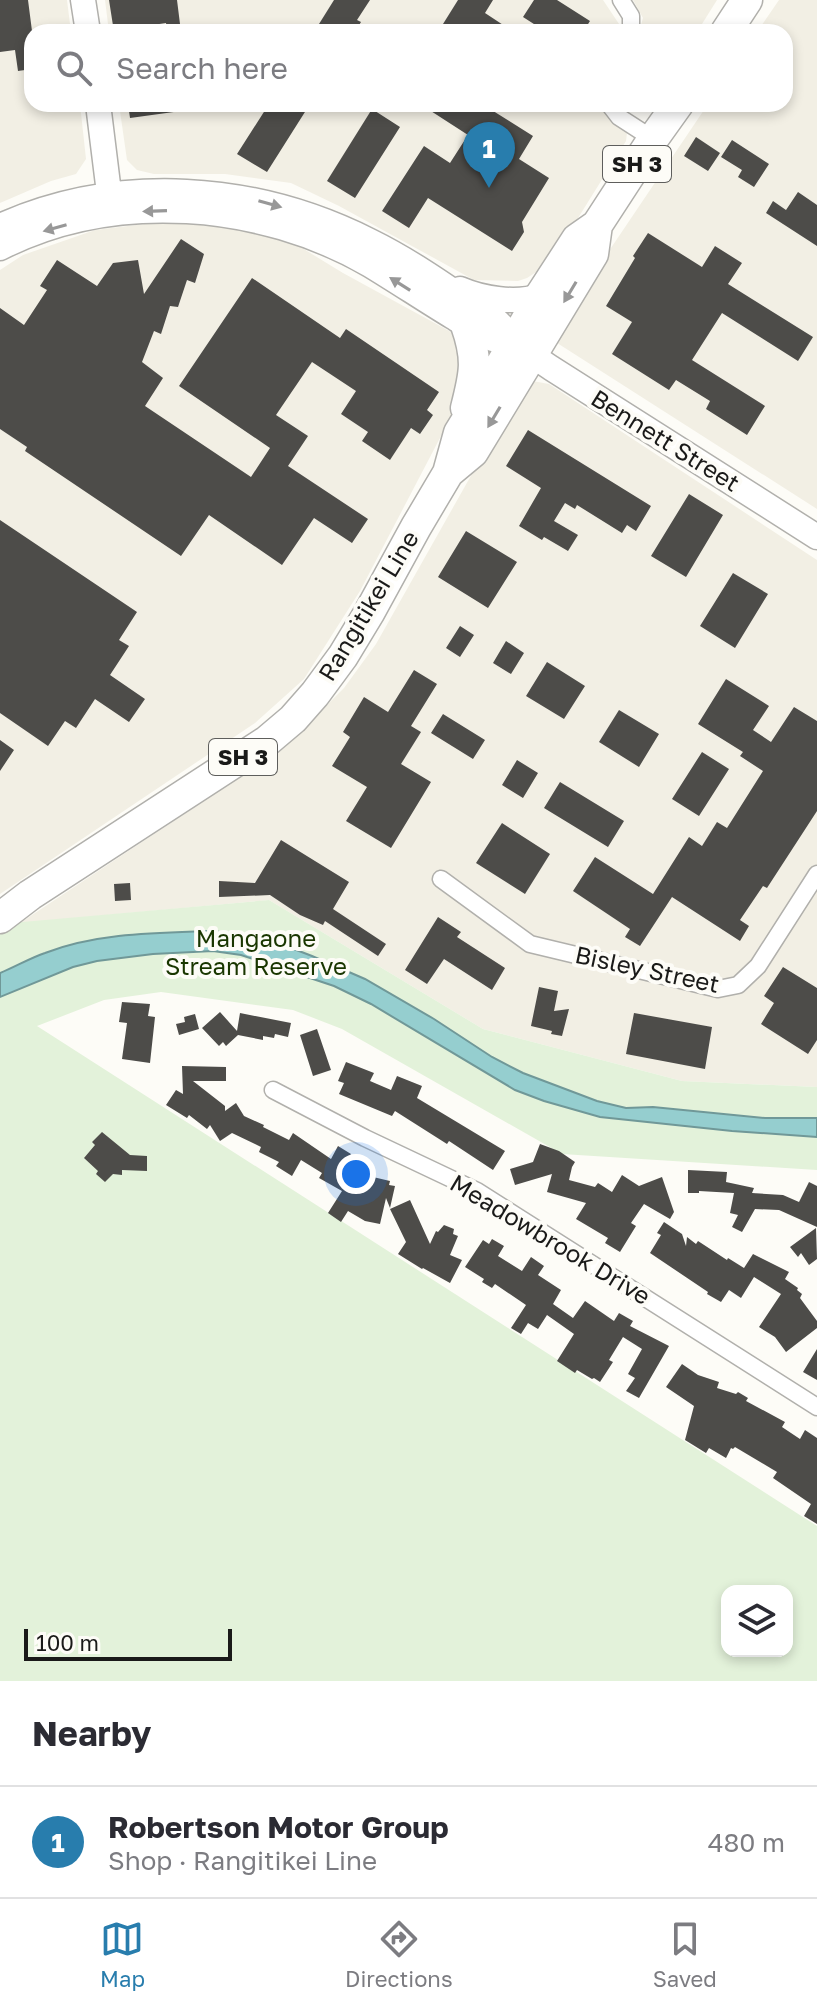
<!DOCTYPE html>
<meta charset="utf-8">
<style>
:root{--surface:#fff;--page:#f7f7f7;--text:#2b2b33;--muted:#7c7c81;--line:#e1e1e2;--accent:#287dad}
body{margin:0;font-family:"Golos Text",sans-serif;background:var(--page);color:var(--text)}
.controls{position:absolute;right:24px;bottom:24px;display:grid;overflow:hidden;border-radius:16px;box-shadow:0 4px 12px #0003}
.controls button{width:72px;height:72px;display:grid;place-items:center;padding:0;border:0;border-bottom:2px solid var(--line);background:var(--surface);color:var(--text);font:40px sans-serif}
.scale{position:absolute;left:24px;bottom:20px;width:208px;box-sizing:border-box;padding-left:8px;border:4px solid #1a1a19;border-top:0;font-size:22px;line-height:28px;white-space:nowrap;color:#1a1a19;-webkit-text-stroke:6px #fdfcf7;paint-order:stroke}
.you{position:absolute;left:356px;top:1174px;width:28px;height:28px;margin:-20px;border:6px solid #fff;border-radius:50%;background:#1a73e8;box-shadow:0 0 0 12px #1a73e833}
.badge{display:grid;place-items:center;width:52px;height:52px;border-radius:50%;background:var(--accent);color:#fff;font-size:26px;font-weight:700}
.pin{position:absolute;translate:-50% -66px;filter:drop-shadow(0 2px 4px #0008)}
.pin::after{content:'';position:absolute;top:42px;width:28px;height:24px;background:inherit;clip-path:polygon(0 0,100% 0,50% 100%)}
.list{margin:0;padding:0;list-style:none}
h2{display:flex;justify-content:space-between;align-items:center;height:104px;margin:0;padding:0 32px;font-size:34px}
h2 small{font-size:26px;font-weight:400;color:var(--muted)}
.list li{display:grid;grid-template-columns:52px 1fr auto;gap:24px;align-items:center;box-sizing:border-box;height:112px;padding:0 32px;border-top:2px solid var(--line)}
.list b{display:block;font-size:30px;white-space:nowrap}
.list p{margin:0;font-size:26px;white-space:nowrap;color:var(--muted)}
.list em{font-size:26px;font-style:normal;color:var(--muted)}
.icon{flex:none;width:44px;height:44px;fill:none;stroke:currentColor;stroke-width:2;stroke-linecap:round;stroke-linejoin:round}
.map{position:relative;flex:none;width:817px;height:1681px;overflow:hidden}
.search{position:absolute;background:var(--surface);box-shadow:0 4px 12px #0003;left:24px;right:24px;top:24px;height:88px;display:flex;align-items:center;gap:20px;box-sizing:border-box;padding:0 28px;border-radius:24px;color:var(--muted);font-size:30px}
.sheet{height:216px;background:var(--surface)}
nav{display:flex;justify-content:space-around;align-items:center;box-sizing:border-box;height:112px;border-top:2px solid var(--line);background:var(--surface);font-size:22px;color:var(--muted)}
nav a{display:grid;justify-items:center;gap:4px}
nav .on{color:var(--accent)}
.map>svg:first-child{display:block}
.built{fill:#f2efe4}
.green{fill:#e3f2da;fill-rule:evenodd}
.water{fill:#95cecf;stroke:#709898;stroke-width:2}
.building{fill:#4d4c49}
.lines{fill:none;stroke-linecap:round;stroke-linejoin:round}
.street-casing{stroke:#b1b0ac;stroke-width:19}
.secondary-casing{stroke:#b1b0ac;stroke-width:27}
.highway-casing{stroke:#b1b0ac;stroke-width:33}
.street{stroke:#fff;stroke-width:16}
.secondary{stroke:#fff;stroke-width:24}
.highway{stroke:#fff;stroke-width:30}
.oneway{fill:#989898}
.labels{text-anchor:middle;stroke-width:8;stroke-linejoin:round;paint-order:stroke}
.shield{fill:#fdfcf7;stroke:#5e5e5c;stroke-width:2}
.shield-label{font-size:22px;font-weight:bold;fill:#1a1a19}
.street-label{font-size:24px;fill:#1a1a19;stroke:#fdfcf7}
.park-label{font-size:24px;fill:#193600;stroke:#fdfcf7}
</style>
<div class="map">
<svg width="817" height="1681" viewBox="0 0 817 1681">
<rect width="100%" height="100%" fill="#fdfcf7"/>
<path class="built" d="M0,0H67L71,32H32V104H80L86,159L76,174L51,181L0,203Z
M105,0H603L619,24L617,32H109Z
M633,0H717L697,32H639L643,18Z
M779,0H817V509L554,341L555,331L708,104H785V32H757Z
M119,104H604L608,115L627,133L626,141L550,263L527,278L518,281L474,280L339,206L291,183L225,174H154L137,170L127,160Z
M177,220L224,224L289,240L343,273L462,338L469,378L452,415L360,591L304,679L255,723L0,894V270L23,255L95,230Z
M527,380L549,384L817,560V1087L682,1081L483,1029L269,900L20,923L285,747L344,688L376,644L477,465Z"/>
<path class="green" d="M269,900L483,1029L682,1081L817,1087V1170L562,1154L342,1029L293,1010L161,992L104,1000L37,1026L817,1526V1681H0V924ZM727,1591H787V1651H727Z"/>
<path class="water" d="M210,931L242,934L273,941L312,956L365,979L434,1019L492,1057L523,1073L597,1101L626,1108L653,1107L765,1118H817V1137L732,1131L600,1117L544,1101L515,1090L371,1004L334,986L241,955L213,951L153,954L97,961L73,967L0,997V973C15,967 30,958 45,953C97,933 155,933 210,931Z"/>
<path class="building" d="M0,0H28L32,31V69L18,71L15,50L0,52Z
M109,0H177L181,32H167L166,23L133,28L134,32H114Z
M334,0H370L357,20L361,22L355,32H314Z
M458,0H493L485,13L514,32H438Z
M534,0H557L590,21L583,32H533L537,26L523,17Z
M128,104H180L181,111L130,118Z
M269,104H310L267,172L237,154Z
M420,104H482L533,136L519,159L549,178L522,222L524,232L512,251L428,198L409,228L382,211L424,146L450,163L468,135Z
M372,109L400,127L355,198L327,181Z
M696,137L720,153L708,171L684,156Z
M732,140L769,164L754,187L738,177L742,170L721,157Z
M798,192L817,205V246L766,213L773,201L786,210Z
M648,233L702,267L715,246L742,263L728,284L813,337L798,361L722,313L692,360L765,406L747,435L706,409L710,401L676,380L669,390L612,354L632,322L606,306L635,258L633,256Z
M181,239L204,254L195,283L187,280L178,307L170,306L161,334L154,331L142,362L163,378L145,406L251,477L270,448L179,386L252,278L340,338L346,329L439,392L427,410L433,415L420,434L411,428L390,460L362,441L368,432L341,414L356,391L312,362L276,415L308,436L288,466L368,519L352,543L314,518L282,565L209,515L181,556L25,451L27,447L0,429V308L24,325L47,290L40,286L57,260L97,286L113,263L138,260L144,294Z
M528,430L651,506L636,531L627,525L622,533L577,505L575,509L565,503L554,521L578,535L568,551L544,537L542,540L519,526L541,488L506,466Z
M689,494L723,515L686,577L651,556Z
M0,520L137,612L119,640L129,646L110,675L145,699L129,722L95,699L76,728L65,721L48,746L0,713Z
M466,531L517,562L488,608L438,577Z
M733,573L768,594L735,648L700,626Z
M460,626L474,635L460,657L446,648Z
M506,641L524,653L511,674L493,663Z
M547,662L585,686L564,719L526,696Z
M414,670L437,684L411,726L421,732L401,764L431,782L391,848L346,821L367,787L332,766L350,737L343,732L364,697L388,712Z
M726,679L769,706L753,730L771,742L794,707L817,721V811L767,888L763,886L740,920L749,926L740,941L672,897L640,946L625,937L630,929L573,891L595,857L653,894L689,837L702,846L717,822L727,828L763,771L740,756L743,752L698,724Z
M619,710L659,734L639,767L599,742Z
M443,714L485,740L473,759L431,733Z
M0,740L14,750L0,771Z
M702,752L729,769L699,816L672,799Z
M517,760L538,773L523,798L502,785Z
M560,782L624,821L608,847L544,808Z
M502,823L550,854L525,894L476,863Z
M281,840L349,882L333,909L386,944L378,956L325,921L323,925L300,915L270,895L219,897V881L255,883Z
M130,883L131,900L115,901L114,884Z
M438,917L461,932L457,937L505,968L492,990L444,959L427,984L405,970Z
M783,967L817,988V1040L808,1054L761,1024L774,1003L764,996Z
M539,987L558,991L554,1011L569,1009L562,1036L551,1034L552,1031L531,1026Z
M122,1002L150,1004L148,1016L155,1017L150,1063L122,1059L127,1023L119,1022Z
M220,1012L237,1031L240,1013L291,1023L288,1037L275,1034L274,1038L263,1036V1040L238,1035L226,1046L223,1042L219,1046L202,1028Z
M634,1013L712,1027L705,1069L626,1054Z
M195,1014L199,1029L179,1035L176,1024L185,1022L184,1017Z
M317,1029L331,1070L313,1076L300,1035Z
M346,1062L374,1073L370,1081L391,1090L397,1076L422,1086L417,1098L505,1151L493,1170L449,1141L447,1144L395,1111L392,1116L339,1094L344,1083L338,1081Z
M182,1066L226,1067V1081H193L225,1106V1111L236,1103L244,1116L264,1125L263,1127L289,1140L293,1133L331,1159L338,1146L351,1154L344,1167L372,1184L373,1177L390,1181L389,1185L395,1186L390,1208L386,1198L380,1224L365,1221L348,1211L341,1222L328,1213L342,1191L319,1178L322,1173L301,1160L292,1176L276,1166L279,1162L259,1152L261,1147L232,1133L220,1141L210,1125L207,1129L189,1115L187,1118L166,1105L176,1090L183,1094Z
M102,1132L130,1155L147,1156V1171L122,1170V1175L113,1174L105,1182L96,1174L98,1171L84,1158L95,1145L92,1142Z
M540,1144L559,1151L575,1162L572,1167L569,1180L595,1187L598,1183L612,1192L622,1175L639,1186L662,1177L674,1212L670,1219L644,1204L631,1223L636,1226L620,1252L605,1243L608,1238L576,1219L586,1203L547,1192L552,1174L515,1185L510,1169L533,1162Z
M688,1170L727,1172L726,1182L754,1188L752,1193L783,1195L799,1202L809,1182L817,1186V1227L779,1210L755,1209L742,1232L732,1227L738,1215L730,1213L734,1193L699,1191V1193H688Z
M410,1200L430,1244L436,1231L438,1232L444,1225L454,1229L453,1234L458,1236L450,1255L462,1260L450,1283L423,1268L422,1269L398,1254L406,1242L390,1209Z
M664,1222L682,1234L686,1246L687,1237L696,1244L698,1241L727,1260L728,1258L744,1268L753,1254L789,1272L785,1279L798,1288L797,1290L802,1294L800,1298L817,1321V1328L786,1352L775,1337L759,1327L781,1294L754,1277L741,1298L729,1290L721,1302L707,1294L708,1292L650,1253L661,1235L657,1233Z
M816,1228L817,1259L809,1265L801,1253L798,1257L790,1247Z
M492,1239L504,1246L498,1256L522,1271L531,1257L544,1266L538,1275L561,1290L553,1304L573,1318L585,1301L614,1321L619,1313L633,1321L630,1326L669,1346L639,1398L626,1391L635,1378L628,1374L642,1349L623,1337L609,1360L613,1362L600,1382L594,1378L592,1379L577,1370L575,1373L557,1361L574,1334L547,1315L538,1329L528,1323L521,1334L511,1328L526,1305L495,1284L492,1288L482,1282L484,1279L465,1267L483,1240L489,1244Z
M817,1349V1380L803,1372Z
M682,1364L698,1375L719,1382L717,1388L736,1394L738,1392L748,1398L746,1401L785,1422L782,1427L800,1439L805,1430L817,1438V1524L804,1516L811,1504L773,1478L777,1472L735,1447L733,1449L731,1448L726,1458L709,1448L706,1453L685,1440L694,1406L666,1387Z"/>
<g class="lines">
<defs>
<path id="street" d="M621,0L631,16V32
M609,104L619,117L653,139
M441,879L530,944L718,989L738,985L758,966L817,874
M273,1090L365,1138L477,1191L817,1407"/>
<path id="secondary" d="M83,0L88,32
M98,104L111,209
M0,226C119,173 255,183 370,241C415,263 457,294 498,322L504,328L514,343L551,368L817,537
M0,248C114,190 261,202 370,265C398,282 425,300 453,317C466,325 481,336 496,340C502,341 508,342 514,343
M460,289C483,299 516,304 540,296"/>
<path id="highway" d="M726,32L747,0
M466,408C475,373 478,359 466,325
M449,472L473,452L593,254L597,225
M0,918L30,895L267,741L293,719L315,694L343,656L369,613L416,527L448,473L459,433L501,365L540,296L577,239L597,225L653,139L678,104"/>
</defs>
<use href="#street" class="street-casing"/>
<use href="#secondary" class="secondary-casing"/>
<use href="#highway" class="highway-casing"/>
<use href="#street" class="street"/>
<use href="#secondary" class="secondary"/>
<use href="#highway" class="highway"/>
</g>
<defs><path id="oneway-solid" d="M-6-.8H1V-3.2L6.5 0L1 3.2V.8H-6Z" transform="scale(2)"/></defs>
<g class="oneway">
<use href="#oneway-solid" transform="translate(270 204) rotate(16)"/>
<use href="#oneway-solid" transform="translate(155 211) rotate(178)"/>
<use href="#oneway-solid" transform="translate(55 228) rotate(164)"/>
<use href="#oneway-solid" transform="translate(400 284) rotate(-148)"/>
<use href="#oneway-solid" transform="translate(570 292) rotate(121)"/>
<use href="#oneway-solid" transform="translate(494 417) rotate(121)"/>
</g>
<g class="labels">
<g class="shield">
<rect x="603" y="146" width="68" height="36" rx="6"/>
<rect x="209" y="739" width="68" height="36" rx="6"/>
</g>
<g class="shield-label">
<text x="637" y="172">SH 3</text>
<text x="243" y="765">SH 3</text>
</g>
<g class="street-label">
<text transform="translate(665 441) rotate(32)" y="8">Bennett Street</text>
<text transform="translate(369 606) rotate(-59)" y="8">Rangitikei Line</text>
<text transform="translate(647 970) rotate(12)" y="8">Bisley Street</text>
<text transform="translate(550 1240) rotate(31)" y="8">Meadowbrook Drive</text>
</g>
<g class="park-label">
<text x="256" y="947">Mangaone<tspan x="256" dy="28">Stream Reserve</tspan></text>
</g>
</g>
</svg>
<div class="controls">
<button><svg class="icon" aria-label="layers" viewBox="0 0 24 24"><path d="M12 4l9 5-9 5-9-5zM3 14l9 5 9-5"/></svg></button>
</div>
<div class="scale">100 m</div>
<div class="you"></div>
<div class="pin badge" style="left:489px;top:188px">1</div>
<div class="search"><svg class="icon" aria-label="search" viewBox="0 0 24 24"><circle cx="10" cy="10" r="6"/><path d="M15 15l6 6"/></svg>Search here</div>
</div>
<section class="sheet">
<h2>Nearby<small></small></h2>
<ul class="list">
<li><span class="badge">1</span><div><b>Robertson Motor Group</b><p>Shop · Rangitikei Line</p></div><em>480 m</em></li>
</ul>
</section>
<nav>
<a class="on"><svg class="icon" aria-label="map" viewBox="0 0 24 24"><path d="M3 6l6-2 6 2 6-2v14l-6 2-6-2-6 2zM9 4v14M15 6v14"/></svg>Map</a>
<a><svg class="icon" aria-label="directions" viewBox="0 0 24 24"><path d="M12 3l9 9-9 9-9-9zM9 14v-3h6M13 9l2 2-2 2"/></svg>Directions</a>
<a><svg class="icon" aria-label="saved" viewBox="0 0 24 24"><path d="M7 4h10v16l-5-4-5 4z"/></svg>Saved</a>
</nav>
